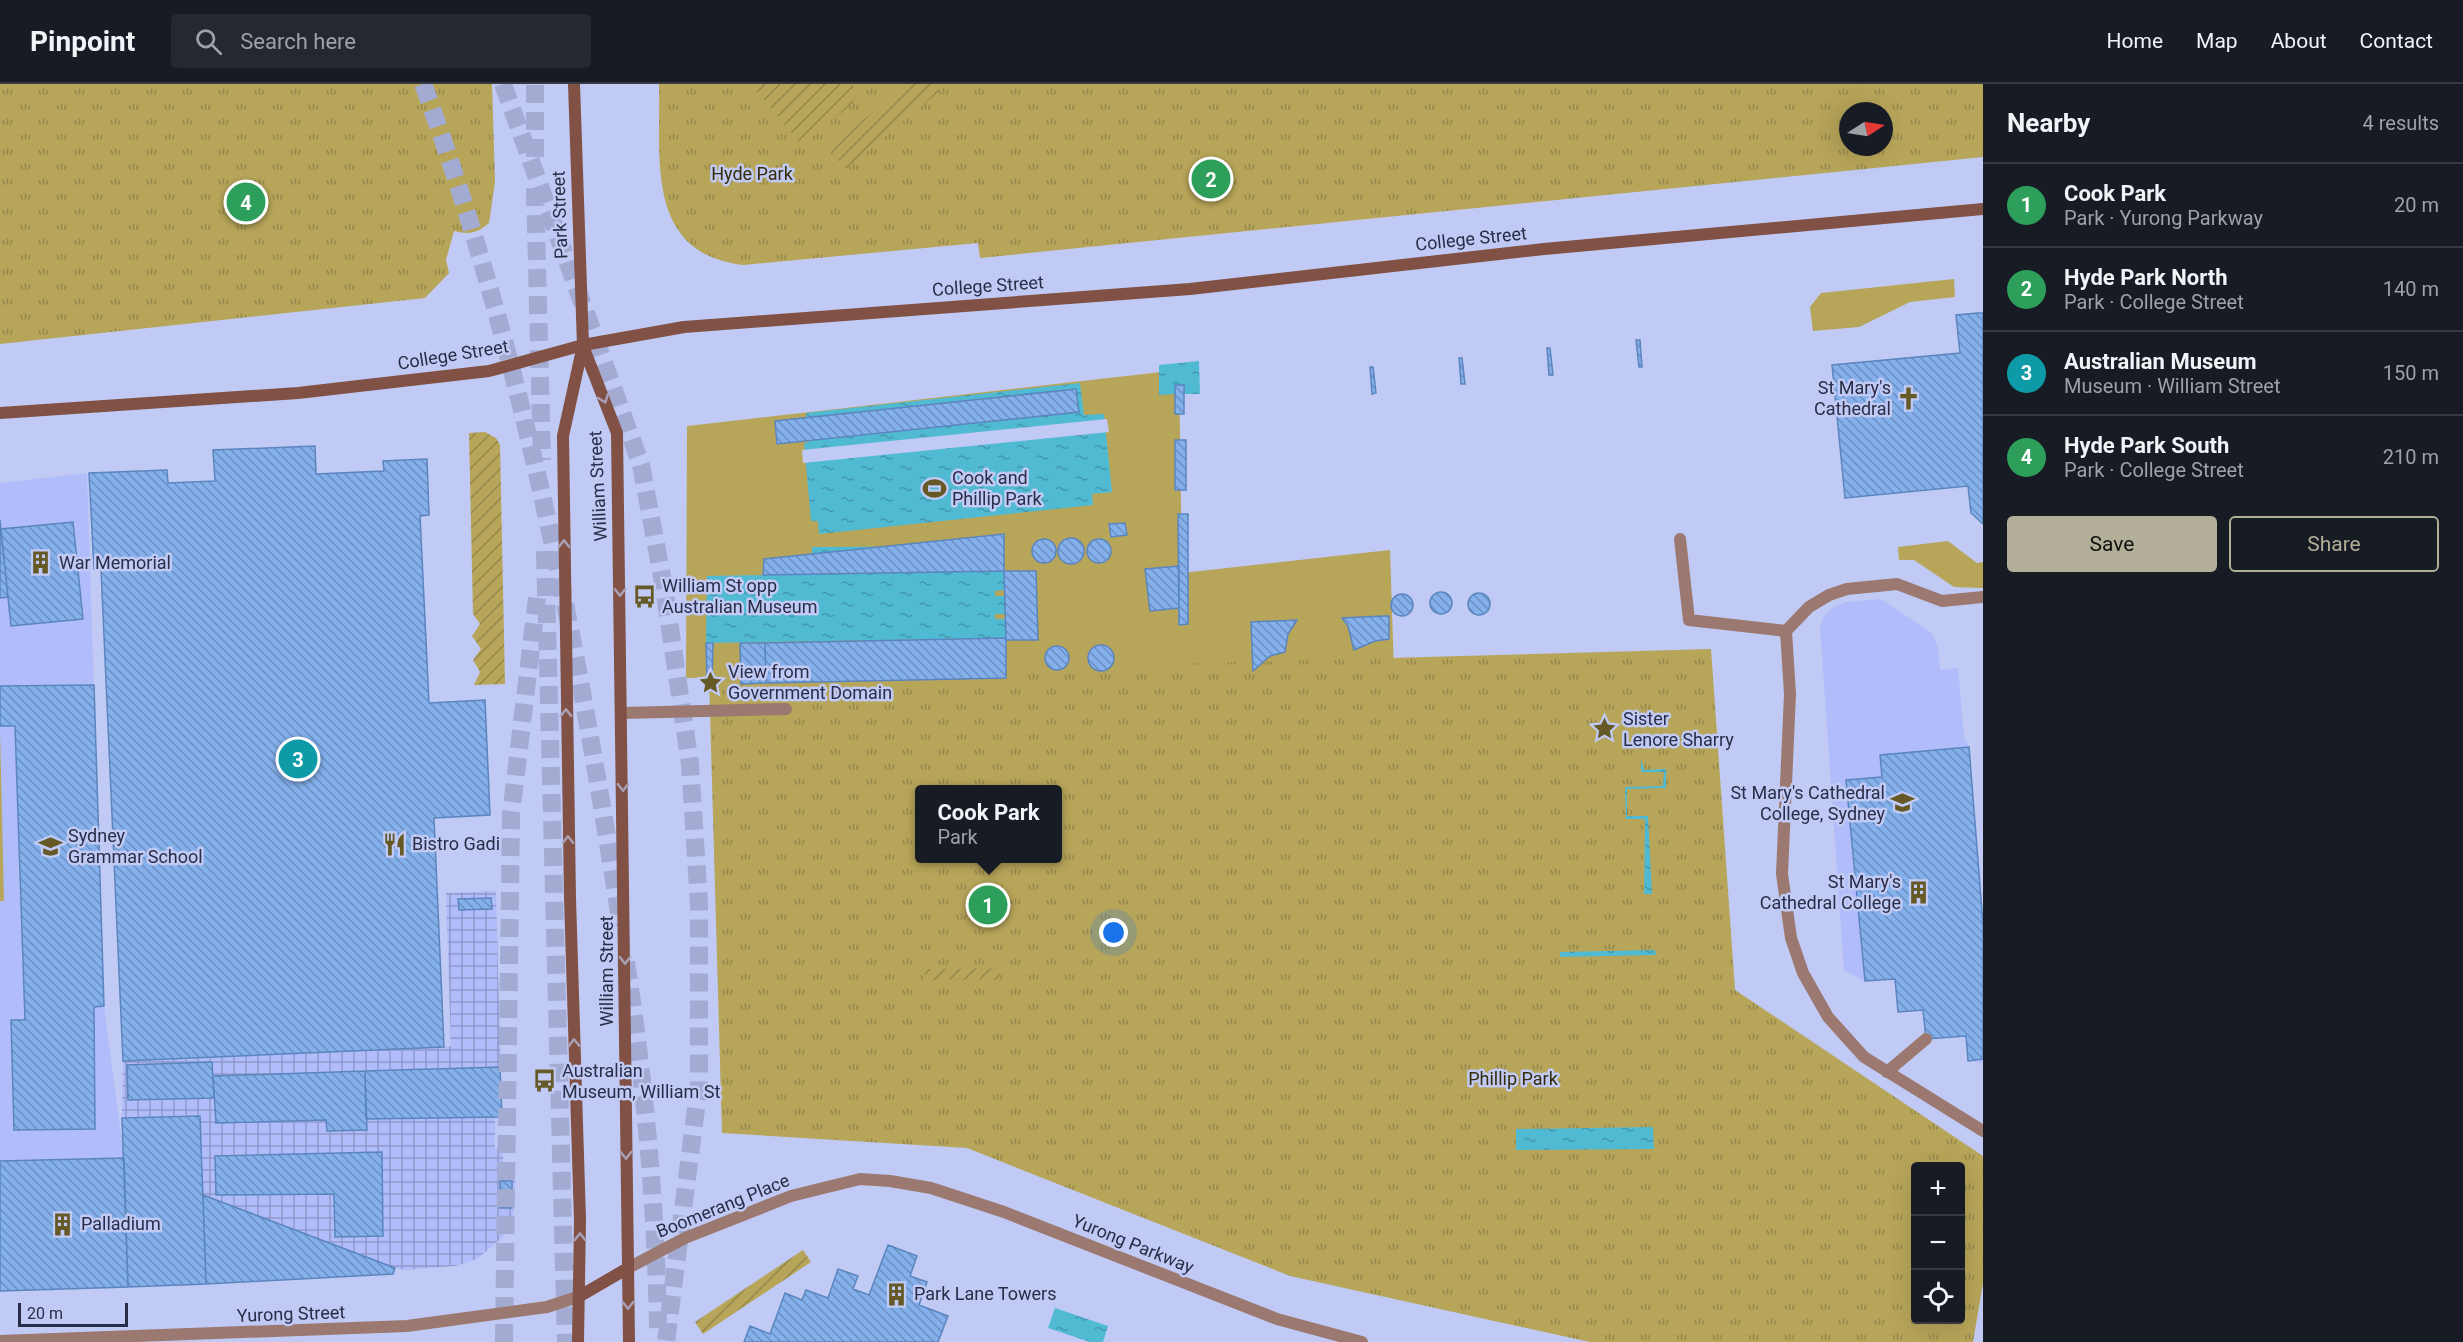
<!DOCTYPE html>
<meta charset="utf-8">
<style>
:root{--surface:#171b24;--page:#242831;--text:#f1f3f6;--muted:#9ea1a6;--line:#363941;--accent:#b2ae98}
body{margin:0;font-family:Roboto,sans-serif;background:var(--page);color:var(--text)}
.controls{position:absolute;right:18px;bottom:18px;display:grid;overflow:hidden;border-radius:6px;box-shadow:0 6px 24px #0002}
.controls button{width:54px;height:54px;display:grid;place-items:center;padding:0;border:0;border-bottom:2px solid var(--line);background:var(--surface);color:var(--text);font:30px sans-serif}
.compass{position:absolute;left:1839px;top:18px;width:54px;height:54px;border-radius:50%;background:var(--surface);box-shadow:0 6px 24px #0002;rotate:78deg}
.scale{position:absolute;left:18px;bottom:15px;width:110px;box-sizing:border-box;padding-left:6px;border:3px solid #292d48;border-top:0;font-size:16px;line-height:21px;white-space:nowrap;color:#292d48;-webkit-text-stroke:4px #c1caf4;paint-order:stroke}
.you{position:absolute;left:1114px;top:849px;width:21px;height:21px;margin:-15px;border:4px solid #fff;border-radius:50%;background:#1a73e8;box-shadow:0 0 0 9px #1a73e833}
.badge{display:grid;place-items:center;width:39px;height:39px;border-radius:50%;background:var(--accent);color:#fff;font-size:20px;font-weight:700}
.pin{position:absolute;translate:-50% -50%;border:3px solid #fff;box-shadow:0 2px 6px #0006}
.popup{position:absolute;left:915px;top:701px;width:147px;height:78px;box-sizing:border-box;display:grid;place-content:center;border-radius:6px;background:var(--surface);filter:drop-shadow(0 2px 4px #0005);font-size:20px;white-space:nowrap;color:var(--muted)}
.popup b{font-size:22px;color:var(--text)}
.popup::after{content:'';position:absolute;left:50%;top:100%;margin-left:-12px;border:12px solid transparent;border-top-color:var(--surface)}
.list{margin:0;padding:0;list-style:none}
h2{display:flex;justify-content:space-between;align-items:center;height:78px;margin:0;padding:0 24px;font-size:26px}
h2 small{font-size:20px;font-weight:400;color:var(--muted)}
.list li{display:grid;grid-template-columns:39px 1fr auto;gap:18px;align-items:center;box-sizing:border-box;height:84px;padding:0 24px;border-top:2px solid var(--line)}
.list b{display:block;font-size:22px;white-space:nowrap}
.list p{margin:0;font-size:20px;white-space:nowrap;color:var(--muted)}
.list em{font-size:20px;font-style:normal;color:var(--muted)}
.actions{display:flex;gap:12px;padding:18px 24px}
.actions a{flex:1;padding:14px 0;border:2px solid var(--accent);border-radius:6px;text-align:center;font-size:21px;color:var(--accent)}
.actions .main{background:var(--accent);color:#111}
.icon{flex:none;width:33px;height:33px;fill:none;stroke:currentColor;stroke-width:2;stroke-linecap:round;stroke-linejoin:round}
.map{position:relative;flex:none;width:1983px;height:1258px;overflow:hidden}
header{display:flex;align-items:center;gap:36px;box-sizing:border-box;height:84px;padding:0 30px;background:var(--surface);border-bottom:2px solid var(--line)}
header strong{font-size:28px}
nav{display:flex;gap:33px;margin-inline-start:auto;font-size:21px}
.search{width:420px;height:54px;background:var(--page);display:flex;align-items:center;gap:15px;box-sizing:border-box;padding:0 21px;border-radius:6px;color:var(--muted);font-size:22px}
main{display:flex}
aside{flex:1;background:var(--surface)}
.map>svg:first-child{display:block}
.built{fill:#b1bcfa}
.industrial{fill:url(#industrial-grid)}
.grass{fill:#b7a559}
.park{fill:url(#park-tufts);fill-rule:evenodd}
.garden{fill:url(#garden-furrows)}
.water{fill:url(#water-ripples)}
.pier{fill:#c1caf4}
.building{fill:url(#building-back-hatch);stroke:#5b85be;stroke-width:1.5}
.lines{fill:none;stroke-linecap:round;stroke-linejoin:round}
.highway-tunnel{stroke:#a3abd2;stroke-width:18;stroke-dasharray:18 9;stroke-linecap:butt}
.lane{stroke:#9b7970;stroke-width:12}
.street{stroke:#9b7970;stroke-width:12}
.secondary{stroke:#805144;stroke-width:12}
.oneway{stroke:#aaa0b6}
.labels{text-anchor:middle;stroke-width:5;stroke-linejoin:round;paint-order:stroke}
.park-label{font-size:18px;fill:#352d09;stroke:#c1caf4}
.street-label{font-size:18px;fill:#292d48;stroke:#c1caf4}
.poi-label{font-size:18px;fill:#292d48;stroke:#c1caf4;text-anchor:start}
</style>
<header>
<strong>Pinpoint</strong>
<div class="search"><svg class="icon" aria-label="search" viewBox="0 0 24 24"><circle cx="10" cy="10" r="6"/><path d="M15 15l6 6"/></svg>Search here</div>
<nav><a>Home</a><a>Map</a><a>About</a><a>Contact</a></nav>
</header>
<main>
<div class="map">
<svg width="1983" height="1258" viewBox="0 0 1983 1258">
<defs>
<pattern id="industrial-grid" width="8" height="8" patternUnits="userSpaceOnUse" patternTransform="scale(1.5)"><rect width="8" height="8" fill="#b1bcfa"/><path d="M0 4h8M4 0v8" fill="none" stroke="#9099cc"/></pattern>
<pattern id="park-tufts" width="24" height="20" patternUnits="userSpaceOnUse" patternTransform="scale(1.5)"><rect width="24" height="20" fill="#b7a559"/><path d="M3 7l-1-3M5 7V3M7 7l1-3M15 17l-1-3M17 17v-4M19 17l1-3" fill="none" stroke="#95874c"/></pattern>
<pattern id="garden-furrows" width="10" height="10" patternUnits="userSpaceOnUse" patternTransform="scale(1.5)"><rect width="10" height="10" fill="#b7a559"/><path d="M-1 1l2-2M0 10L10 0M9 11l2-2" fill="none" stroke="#95874c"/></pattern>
<pattern id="water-ripples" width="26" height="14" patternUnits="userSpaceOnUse" patternTransform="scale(1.5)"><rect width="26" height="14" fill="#51bad3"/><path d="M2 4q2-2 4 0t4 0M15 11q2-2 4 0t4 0" fill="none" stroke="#4398ad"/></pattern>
<pattern id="building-back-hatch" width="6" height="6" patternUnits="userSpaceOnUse" patternTransform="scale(1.5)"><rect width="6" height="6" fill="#84b0ec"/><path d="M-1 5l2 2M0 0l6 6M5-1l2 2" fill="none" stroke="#6c90c1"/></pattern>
</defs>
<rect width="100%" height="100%" fill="#c1caf4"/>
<path class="built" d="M87,389L104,922L124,1074L128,1203L0,1207V399Z
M1881,515L1932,549L1938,564L1940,586L1958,584L1964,652L1969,663L1979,776L1983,840V979L1968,977L1966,952L1926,955L1923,926L1898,928L1895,895L1865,897L1844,886L1820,543L1824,532L1833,523L1846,518Z"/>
<path class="industrial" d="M496,807L502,1032L495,1033V1064H503V1093L515,1092V1121L512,1136L503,1153L477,1175L456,1182L404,1186L395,1184L393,1190L206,1200L200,1032L122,1034L123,977L451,962L446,809Z"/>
<path class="grass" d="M1954,195L1955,213L1910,218L1859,243L1813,247L1810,223L1821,209Z
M1179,286L1182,489L1390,466L1394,588L686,594L687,342Z
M1948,457L1977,479L1983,478V504L1954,503L1914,476H1899L1898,463Z
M0,647L4,817H0Z"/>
<path class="park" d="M0,0H492L495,98L489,139C477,149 470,151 454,147L446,176L449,189L425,214L0,260Z
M659,0H1983V73L980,174L978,159L743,181C644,169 661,74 659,0ZM1848,27H1884V63H1848Z
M1711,565L1735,906L1983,1072V1199L1973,1258H1590L1290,1192L967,1064L722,1049L709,593ZM919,706H1057V774H919ZM1916,1082H1960V1236H1916Z"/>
<path class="garden" d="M750,0H853V19L802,61Z
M905,0H935L940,7L846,85L829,66Z
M485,348L496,354L500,361L505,600L474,601L480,588L473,576L481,565L472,552L480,540L473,530L469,349Z
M999,884L1000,895L925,896V885Z
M803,1166L811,1178L703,1250L695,1238Z"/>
<path class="water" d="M1199,277L1200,310H1184L1183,301H1175V310L1159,311V281Z
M1080,299L1084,331L1104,330L1112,408L1092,410L1093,421L819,450L818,437H811L804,359L809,358L806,329Z
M994,462V487H1004L1005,506L995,507V512H1005V530H995V535H1005L1006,554L706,559L707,492L812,490V463Z
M1641,675L1644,686L1666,685V704L1627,705V732H1648L1652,810H1644L1645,735H1626L1625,703L1663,702L1664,688H1641Z
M1655,866L1656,871L1560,873V868Z
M1653,1043L1654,1065L1516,1066V1045Z
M1055,1224L1108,1242L1103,1258H1090L1048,1244Z"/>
<path class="pier" d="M1107,335L1109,348L803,379L802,366Z"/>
<path class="building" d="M1978,229H1983V440L1971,429L1968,402L1845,414L1832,281L1960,269L1956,231Z
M1636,256H1640L1642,283H1639Z
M1547,264H1550L1553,291H1549Z
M1459,274H1462L1465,300H1461Z
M1370,283H1373L1376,309L1372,310Z
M1175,301H1184V330H1175Z
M1076,305L1079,328L777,360L775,337Z
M1175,356H1186V406H1175Z
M315,362L316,390L384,387L383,377L427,375L429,431L420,432L429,619L485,616L490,731L434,734L444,963L123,977L101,485H94L89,389L167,386L168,399L215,397L213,366Z
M1178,430H1188V540L1179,541Z
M0,436L8,513L0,514Z
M73,438L83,535L11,542L1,445Z
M1125,439L1127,451L1111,453L1109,440Z
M1004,450V487L763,491L764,475Z
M1058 467a13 13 0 1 1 26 0a13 13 0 1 1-26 0Z
M1087 467a12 12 0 1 1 24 0a12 12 0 1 1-24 0Z
M1032 467a12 12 0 1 1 24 0a12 12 0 1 1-24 0Z
M1179,482V524L1150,527L1145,485Z
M1004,487H1036L1038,556H1006Z
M1430 519a11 11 0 1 1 22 0a11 11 0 1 1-22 0Z
M1468 520a11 11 0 1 1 22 0a11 11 0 1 1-22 0Z
M1391 521a11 11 0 1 1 22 0a11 11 0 1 1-22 0Z
M1384,532H1389V555L1375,557L1354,566L1348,542L1342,534Z
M1297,536L1288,550L1285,568L1270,572L1253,587L1251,538Z
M1006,554V594L766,599L765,559Z
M706,559H713L712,599H707Z
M740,559H765L766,599L741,600Z
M1088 574a13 13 0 1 1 26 0a13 13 0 1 1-26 0Z
M1045 574a12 12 0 1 1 24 0a12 12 0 1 1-24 0Z
M94,601L104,922L94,923L95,1045L14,1046L11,936H25L15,642H0V602Z
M1969,663L1983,840V975L1968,977L1966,952L1926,955L1923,926L1898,928L1895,895L1865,897L1846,696L1882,693L1880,671Z
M491,814L492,825L459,826L458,815Z
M212,978L214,1014L128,1016L127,981Z
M500,983L502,1033L366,1035L365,987Z
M365,987L367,1046L327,1047L326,1036L216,1039L213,992Z
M200,1032L206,1200L128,1203L122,1034Z
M382,1068L383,1152L335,1153L334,1110L216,1111L215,1072Z
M124,1074L128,1203L0,1207V1077Z
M500,1097H512V1124H500Z
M203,1111L395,1184L393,1190L206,1200Z
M888,1161L917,1172L910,1192L927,1198L919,1221L948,1232L938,1258H744L750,1242L770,1250L785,1209L802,1216L806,1206L828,1214L838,1185L858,1192L853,1205L869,1211Z"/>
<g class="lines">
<path class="highway-tunnel" d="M423,0C523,271 577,557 621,841
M503,0L641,381L664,503L690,680L699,819V1001L666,1258
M535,73V0
M535,104L542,376
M545,467L566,1258
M626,878C645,1000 656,1121 658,1244
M504,1258L511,731L537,514"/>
<path class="lane" d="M1680,455L1689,536L1786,547L1809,523L1829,511L1847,505L1897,500L1942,517L1983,513
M622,629L786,625
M1887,988L1926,955"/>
<path class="street" d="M1786,547L1790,610L1782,790L1791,854L1803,889L1828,933L1864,973L1983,1047
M628,1184L685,1154L791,1112L860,1095L890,1097L931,1104L1004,1128L1277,1235L1362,1258
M0,1257L407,1242L547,1223L580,1212"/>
<path class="secondary" d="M574,0L583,261L563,352L570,814L580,1136L578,1258
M583,262L617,349L629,1258
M0,329L298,309L489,287L583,261L684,243L1190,205L1544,165L1983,125
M580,1212L628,1184"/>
</g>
<defs><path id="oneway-chevron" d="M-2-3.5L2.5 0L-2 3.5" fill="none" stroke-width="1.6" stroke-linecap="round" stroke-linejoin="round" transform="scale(1.5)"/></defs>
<g class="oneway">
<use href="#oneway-chevron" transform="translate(604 315) rotate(69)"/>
<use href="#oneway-chevron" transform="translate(564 460) rotate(-91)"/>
<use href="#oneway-chevron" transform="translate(620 508) rotate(89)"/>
<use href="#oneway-chevron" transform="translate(566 629) rotate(-90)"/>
<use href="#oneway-chevron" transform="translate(623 703) rotate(89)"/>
<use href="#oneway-chevron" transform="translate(568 756) rotate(-91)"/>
<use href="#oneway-chevron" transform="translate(625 876) rotate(90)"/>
<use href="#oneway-chevron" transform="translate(574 959) rotate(-92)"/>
<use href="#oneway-chevron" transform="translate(626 1071) rotate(89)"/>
<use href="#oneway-chevron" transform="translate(580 1153) rotate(-90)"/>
<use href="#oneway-chevron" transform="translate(628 1221) rotate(89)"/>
</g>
<defs>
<symbol id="church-bare" viewBox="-9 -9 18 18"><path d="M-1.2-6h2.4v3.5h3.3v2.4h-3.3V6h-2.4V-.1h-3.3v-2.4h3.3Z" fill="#655925" stroke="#c1caf4" stroke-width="2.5" paint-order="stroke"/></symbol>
<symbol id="stadium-bare" viewBox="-9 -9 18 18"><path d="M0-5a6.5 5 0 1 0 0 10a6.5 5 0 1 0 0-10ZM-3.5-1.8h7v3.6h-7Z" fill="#655925" stroke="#c1caf4" stroke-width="2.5" paint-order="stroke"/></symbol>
<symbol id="building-bare" viewBox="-9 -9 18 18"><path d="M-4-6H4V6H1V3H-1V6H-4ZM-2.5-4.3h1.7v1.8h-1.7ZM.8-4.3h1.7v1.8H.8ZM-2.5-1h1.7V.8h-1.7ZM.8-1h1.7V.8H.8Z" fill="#655925" stroke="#c1caf4" stroke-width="2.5" paint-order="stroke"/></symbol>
<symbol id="bus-bare" viewBox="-9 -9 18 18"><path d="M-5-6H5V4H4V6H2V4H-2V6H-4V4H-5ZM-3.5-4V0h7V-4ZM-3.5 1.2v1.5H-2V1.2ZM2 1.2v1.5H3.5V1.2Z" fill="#655925" stroke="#c1caf4" stroke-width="2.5" paint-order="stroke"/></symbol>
<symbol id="sight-bare" viewBox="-9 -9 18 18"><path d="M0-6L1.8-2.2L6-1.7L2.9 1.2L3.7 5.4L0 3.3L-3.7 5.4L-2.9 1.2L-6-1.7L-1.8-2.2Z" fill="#655925" stroke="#c1caf4" stroke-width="2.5" paint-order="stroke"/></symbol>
<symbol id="school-bare" viewBox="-9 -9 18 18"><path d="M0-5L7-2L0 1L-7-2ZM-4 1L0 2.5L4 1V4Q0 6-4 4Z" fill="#655925" stroke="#c1caf4" stroke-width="2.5" paint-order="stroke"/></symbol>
<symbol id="restaurant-bare" viewBox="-9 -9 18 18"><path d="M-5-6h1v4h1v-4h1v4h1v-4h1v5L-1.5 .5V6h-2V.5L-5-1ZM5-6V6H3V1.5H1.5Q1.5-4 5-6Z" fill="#655925" stroke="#c1caf4" stroke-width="2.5" paint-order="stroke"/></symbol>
</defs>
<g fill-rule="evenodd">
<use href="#church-bare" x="1892" y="298" width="33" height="33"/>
<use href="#stadium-bare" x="918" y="388" width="33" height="33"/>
<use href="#building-bare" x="24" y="462" width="33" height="33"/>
<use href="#bus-bare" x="628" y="496" width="33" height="33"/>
<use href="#sight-bare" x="694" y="582" width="33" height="33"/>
<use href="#sight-bare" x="1588" y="628" width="33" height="33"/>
<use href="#school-bare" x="1886" y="702" width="33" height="33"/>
<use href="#restaurant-bare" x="378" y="744" width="33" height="33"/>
<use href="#school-bare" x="34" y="746" width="33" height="33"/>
<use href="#building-bare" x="1902" y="792" width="33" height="33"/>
<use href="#bus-bare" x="528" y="980" width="33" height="33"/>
<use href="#building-bare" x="46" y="1124" width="33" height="33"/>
<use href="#building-bare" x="880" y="1194" width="33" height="33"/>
</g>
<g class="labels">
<g class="park-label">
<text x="752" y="96">Hyde Park</text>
<text x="1513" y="1001">Phillip Park</text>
</g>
<g class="street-label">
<text transform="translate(560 131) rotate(-92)" y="6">Park Street</text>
<text transform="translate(1471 155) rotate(-6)" y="6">College Street</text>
<text transform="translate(988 202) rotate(-4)" y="6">College Street</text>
<text transform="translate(453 271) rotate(-9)" y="6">College Street</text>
<text transform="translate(598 402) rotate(-93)" y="6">William Street</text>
<text transform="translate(607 887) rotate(-90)" y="6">William Street</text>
<text transform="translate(723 1122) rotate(-22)" y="6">Boomerang Place</text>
<text transform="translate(1133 1160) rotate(22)" y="6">Yurong Parkway</text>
<text transform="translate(291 1230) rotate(-2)" y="6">Yurong Street</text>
</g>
<g class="poi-label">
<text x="1891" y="310" text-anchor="end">St Mary's<tspan x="1891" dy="21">Cathedral</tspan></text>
<text x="952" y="400">Cook and<tspan x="952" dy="21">Phillip Park</tspan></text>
<text x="59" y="485">War Memorial</text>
<text x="662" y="508">William St opp<tspan x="662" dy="21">Australian Museum</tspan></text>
<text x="728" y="594">View from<tspan x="728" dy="21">Government Domain</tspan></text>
<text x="1623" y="641">Sister<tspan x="1623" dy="21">Lenore Sharry</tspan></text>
<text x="1885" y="715" text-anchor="end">St Mary's Cathedral<tspan x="1885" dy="21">College, Sydney</tspan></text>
<text x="68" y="758">Sydney<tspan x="68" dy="21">Grammar School</tspan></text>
<text x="412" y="766">Bistro Gadi</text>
<text x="1901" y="804" text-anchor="end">St Mary's<tspan x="1901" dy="21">Cathedral College</tspan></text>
<text x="562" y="993">Australian<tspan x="562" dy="21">Museum, William St</tspan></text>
<text x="81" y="1146">Palladium</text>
<text x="914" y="1216">Park Lane Towers</text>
</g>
</g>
</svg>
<div class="controls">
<button>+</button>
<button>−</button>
<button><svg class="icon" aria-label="locate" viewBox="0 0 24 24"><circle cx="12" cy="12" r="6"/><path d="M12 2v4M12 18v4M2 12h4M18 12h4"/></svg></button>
</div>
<svg class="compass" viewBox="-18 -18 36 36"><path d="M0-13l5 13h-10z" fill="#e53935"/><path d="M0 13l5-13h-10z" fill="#9ea1a6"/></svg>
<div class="scale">20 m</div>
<div class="you"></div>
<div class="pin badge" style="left:988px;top:821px;background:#2e9e5b">1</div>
<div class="popup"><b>Cook Park</b>Park</div>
<div class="pin badge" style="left:1211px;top:95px;background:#2e9e5b">2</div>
<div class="pin badge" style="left:298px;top:675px;background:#0f9aa8">3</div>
<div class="pin badge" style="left:246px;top:118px;background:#2e9e5b">4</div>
</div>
<aside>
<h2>Nearby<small>4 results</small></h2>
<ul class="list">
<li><span class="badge" style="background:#2e9e5b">1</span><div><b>Cook Park</b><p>Park · Yurong Parkway</p></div><em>20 m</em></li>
<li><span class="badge" style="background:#2e9e5b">2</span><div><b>Hyde Park North</b><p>Park · College Street</p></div><em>140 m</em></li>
<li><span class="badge" style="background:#0f9aa8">3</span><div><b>Australian Museum</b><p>Museum · William Street</p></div><em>150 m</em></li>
<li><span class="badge" style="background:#2e9e5b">4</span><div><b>Hyde Park South</b><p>Park · College Street</p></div><em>210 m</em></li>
</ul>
<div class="actions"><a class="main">Save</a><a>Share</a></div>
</aside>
</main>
